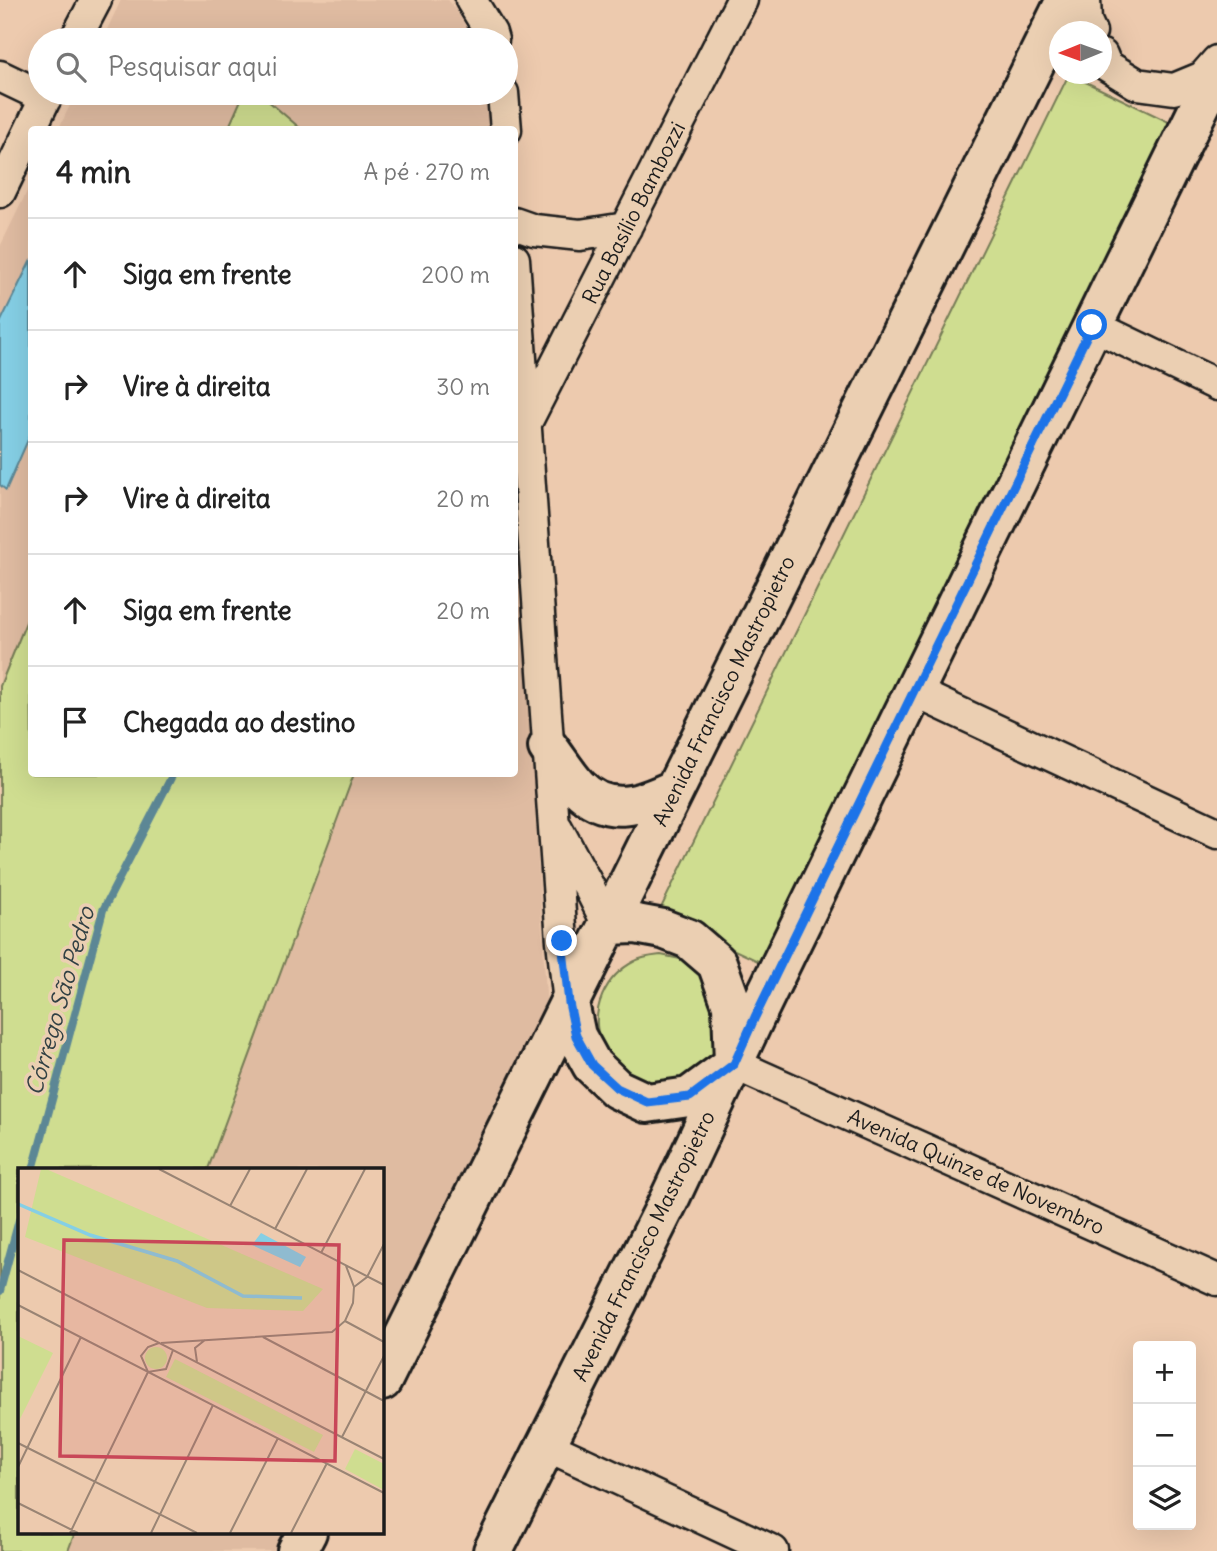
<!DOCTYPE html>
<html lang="pt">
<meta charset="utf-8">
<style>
:root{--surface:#fff;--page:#f2f2f2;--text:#222;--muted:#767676;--line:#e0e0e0}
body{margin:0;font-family:Delius,sans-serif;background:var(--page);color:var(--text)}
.controls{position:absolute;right:21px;bottom:21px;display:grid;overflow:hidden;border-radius:7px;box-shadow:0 7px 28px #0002}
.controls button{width:63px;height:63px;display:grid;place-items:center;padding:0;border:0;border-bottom:2px solid var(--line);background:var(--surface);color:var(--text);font:35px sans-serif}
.compass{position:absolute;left:1049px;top:21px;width:63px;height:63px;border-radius:50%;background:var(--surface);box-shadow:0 7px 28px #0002;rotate:269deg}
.stop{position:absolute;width:21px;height:21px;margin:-16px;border:5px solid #1a73e8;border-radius:50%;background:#fff}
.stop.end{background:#1a73e8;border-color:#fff;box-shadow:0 2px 7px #0008}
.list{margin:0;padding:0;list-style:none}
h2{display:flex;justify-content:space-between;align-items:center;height:91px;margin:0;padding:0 28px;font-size:30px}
h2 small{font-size:23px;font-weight:400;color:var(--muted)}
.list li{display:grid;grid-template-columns:46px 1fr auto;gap:21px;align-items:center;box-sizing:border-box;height:112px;padding:0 28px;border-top:2px solid var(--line)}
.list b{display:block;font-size:26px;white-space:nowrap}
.list em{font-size:23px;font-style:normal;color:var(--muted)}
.icon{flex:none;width:38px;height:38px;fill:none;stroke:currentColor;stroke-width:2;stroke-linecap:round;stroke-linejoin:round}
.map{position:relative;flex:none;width:1217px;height:1551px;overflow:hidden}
.search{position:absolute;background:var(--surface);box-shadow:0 7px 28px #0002;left:28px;top:28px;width:490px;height:77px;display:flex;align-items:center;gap:18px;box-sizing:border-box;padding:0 24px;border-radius:38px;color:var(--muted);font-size:26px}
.panel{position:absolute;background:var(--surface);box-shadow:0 7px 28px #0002;left:28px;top:126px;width:490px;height:651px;border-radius:7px}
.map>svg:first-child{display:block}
.built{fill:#dfbba1}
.green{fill:#cfdd90;stroke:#767c56;stroke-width:2}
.water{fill:#85cfe5;stroke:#5b8795;stroke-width:2}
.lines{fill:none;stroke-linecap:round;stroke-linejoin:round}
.stream{stroke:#5b8795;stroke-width:8}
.street-casing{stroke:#1c1c1c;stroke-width:35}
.secondary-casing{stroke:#1c1c1c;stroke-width:44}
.street{stroke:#ebcfb2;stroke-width:30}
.secondary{stroke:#ebcfb2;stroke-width:38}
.route{stroke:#1a73e8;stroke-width:9}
.labels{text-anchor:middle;stroke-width:7;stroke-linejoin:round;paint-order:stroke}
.street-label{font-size:21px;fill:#1c1c1c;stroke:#ebcfb2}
.water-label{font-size:23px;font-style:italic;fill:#314044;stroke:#ebcfb2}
.inset-river{fill:none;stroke:#85cfe5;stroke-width:3.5}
.inset-road{fill:none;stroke:#998474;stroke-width:2}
.view{fill:#c84758;fill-opacity:0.15;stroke:#c84758;stroke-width:3.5}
.inset-edge{fill:none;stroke:#1c1c1c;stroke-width:3.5}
</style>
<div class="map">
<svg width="1217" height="1551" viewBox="0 0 1217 1551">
<rect width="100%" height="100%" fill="#edcaae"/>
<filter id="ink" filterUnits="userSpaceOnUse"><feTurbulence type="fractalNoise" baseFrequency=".0143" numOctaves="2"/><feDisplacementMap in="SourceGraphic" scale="14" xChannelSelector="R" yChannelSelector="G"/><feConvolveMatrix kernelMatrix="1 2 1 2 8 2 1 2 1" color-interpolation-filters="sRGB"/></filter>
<g filter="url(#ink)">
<path class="built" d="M121,0H448L454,7L474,40H102Z
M76,93H490L493,130H58Z
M31,183L32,774H514L515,480L547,1011L382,1339V1170H19V1532H284L275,1551H0V247Z"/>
<path class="green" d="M1069,74L1171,123L762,963L658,914Z
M244,93H259L301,129H228Z
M31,610L32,774H354L208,1169L19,1170V1532H75L68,1551H0V686Z
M661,955L685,960L706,974L720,1044C715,1051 711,1060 704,1066C693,1076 676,1084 660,1084C636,1083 610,1065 601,1043C589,1011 605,976 635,961C642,957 653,956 661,955Z"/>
<path class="water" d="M31,260V433L6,490L0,485V323Z"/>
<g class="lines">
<path class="stream" d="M33,1170L103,910L173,774
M0,1291L19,1220"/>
<defs>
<path id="street" d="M471,0L491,33L493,40
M1085,0L1086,21L1091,32
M75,40L96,0
M1102,55L1106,65L1137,84L1174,89L1203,77L1217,61
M0,76L46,98
M503,93L506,130
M0,192L48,93
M514,223L534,230L580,235L626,228
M514,259L562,941L569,1003
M1092,325L1217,385
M525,425L742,0
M913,691L1217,833
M557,828L589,887L608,925
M734,1064L1217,1280
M545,1445L773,1551"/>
<path id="secondary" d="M548,747C558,760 567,775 578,787C608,818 642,805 675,789
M569,1003L576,1036L592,1065L617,1089L647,1103L689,1097L734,1064L732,1005L717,963L689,939L663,929L636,924L608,925
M382,1381L1066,0
M297,1551L307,1532
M493,1551L669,1200L755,1017L1217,71"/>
</defs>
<use href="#street" class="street-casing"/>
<use href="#secondary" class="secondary-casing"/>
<use href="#street" class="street"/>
<use href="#secondary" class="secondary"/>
</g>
</g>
<g class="lines" filter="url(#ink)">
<path class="route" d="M562,941L569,1003L576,1036L592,1065L617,1088L647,1102L690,1097L734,1064L755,1017L1092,325"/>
</g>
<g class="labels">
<g class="street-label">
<text transform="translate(634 213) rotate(-63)" y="7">Rua Basílio Bambozzi</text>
<text transform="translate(724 691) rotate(-64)" y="7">Avenida Francisco Mastropietro</text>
<text transform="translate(976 1172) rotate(24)" y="7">Avenida Quinze de Novembro</text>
<text transform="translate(644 1246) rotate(-64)" y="7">Avenida Francisco Mastropietro</text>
</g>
<g class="water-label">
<text transform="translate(60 1001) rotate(-74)" y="8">Córrego São Pedro</text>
</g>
</g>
<g transform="translate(18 1168)">
<rect width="366" height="366" fill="#edcaae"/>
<path d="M23,1H28L305,121L285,143L189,140L7,69ZM0,168L35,185L1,253H0ZM127 190a11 11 0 1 1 22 0a11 11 0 1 1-22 0ZM157,191L305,267L296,284L148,209ZM337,281L366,296V322L327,301Z" fill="#cfdd90"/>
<path d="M243,65L288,89L282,99L234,77Z" fill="#85cfe5"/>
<path class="inset-river" d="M0,36L72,67L159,93L225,128L284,130"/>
<path class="inset-road" d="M141,1L366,117M212,38L232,1M257,61L289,1M303,85L347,1M0,102L366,291M336,119L349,109L366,76M0,137L366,325M327,153L366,174M245,169L366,233M141,175L130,179L123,188L130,204L148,201L155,182M143,175L314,164L327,153L335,135L336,119L328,98M179,194L177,180L187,172M324,269L366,188M0,275L179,365M0,299L63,169M0,335L60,365M52,365L130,204M133,365L195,237M212,365L260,270M273,365L309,295"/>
<path class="view" d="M46,72L321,77L317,293L42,288Z"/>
<rect width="366" height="366" class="inset-edge"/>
</g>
</svg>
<div class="controls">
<button>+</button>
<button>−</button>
<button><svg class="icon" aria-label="layers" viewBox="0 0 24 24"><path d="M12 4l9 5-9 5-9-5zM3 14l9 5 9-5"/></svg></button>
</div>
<svg class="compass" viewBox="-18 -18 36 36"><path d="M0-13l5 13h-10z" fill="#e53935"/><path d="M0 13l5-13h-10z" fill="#767676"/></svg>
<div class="stop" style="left:1092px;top:325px"></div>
<div class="stop end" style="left:562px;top:941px"></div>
<div class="search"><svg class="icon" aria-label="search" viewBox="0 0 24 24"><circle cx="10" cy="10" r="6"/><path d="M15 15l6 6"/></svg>Pesquisar aqui</div>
<section class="panel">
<h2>4 min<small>A pé · 270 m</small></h2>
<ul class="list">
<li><svg class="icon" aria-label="ahead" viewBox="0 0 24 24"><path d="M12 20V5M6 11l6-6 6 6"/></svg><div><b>Siga em frente</b></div><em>200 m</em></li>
<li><svg class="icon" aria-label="right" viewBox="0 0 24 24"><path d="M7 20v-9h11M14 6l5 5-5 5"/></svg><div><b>Vire à direita</b></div><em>30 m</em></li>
<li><svg class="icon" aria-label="right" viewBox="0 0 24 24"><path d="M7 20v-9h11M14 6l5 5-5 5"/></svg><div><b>Vire à direita</b></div><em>20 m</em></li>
<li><svg class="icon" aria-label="ahead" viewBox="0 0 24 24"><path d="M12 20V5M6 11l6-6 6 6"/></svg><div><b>Siga em frente</b></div><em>20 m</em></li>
<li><svg class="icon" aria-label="arrive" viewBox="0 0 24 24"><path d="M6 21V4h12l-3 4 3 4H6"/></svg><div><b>Chegada ao destino</b></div></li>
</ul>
</section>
</div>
